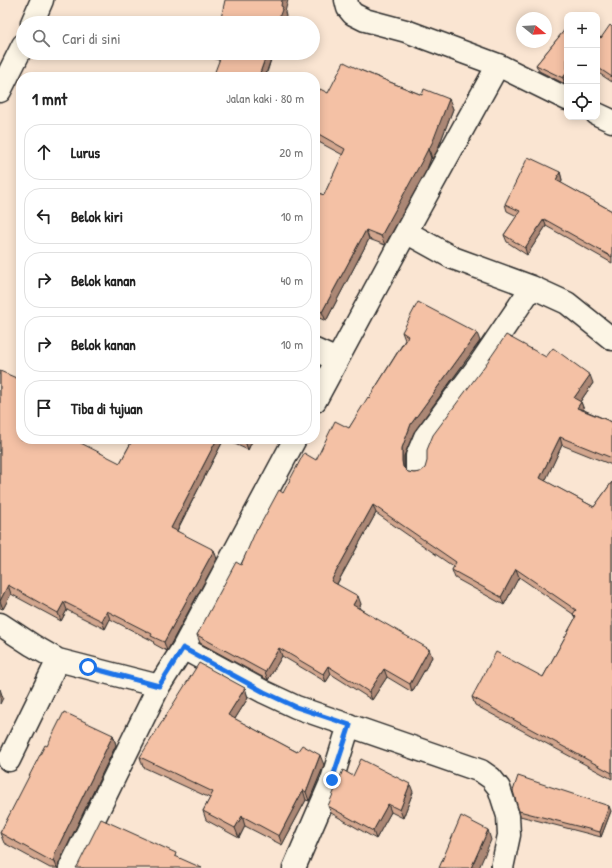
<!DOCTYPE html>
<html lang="id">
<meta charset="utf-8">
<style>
:root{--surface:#fff;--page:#f2f2f2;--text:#222;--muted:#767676;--line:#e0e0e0}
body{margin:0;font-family:"Patrick Hand",sans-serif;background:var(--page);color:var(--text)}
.controls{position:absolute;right:12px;top:12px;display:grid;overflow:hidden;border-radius:8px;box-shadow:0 2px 10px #0003}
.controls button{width:36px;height:36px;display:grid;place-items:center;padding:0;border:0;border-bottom:1px solid var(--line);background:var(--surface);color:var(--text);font:20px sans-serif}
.compass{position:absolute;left:516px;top:12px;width:36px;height:36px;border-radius:50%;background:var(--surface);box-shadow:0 2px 10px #0003;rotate:108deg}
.stop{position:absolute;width:12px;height:12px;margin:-9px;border:3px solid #1a73e8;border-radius:50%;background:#fff}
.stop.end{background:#1a73e8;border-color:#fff;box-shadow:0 1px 4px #0008}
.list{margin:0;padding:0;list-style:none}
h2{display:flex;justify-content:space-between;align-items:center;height:52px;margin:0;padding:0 16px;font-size:17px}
h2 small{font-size:13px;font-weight:400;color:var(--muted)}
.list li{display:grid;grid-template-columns:26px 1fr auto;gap:12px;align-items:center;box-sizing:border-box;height:56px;margin:0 8px 8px;padding:0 8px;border:1px solid var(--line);border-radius:16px}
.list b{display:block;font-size:15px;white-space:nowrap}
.list em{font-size:13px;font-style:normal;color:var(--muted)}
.icon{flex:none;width:22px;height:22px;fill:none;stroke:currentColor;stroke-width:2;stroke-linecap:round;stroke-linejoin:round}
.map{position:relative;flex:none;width:612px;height:868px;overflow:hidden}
.search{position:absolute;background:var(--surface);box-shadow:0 2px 10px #0003;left:16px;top:16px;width:304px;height:44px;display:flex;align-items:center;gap:10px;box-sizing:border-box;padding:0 14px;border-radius:22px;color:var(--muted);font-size:15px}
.panel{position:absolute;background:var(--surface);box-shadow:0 2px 10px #0003;left:16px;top:72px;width:304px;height:372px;border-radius:16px}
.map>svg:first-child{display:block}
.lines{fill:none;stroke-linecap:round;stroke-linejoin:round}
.minor-casing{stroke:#2b2b2b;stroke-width:25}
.minor{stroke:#fcf5e5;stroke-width:22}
.wall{fill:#d2a68e;stroke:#2b2b2b}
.shaded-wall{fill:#ab8774;stroke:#2b2b2b}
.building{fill:#f4c1a5;stroke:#2b2b2b}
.route{stroke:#1a73e8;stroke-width:5}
</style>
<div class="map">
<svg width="612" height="868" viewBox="0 0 612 868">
<rect width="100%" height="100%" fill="#fae5d2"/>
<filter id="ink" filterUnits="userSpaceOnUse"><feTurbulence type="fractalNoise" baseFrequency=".025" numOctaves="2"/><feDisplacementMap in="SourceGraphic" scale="8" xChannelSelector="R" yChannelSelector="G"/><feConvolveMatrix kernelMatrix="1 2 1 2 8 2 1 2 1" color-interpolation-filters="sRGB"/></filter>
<g filter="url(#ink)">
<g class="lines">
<defs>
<path id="minor" d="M346,0L348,8L353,14L365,20L406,31L498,65L567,99
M32,23L42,0
M0,91L23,45
M597,114L612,121
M406,232L453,258L532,287L567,303L612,339
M315,350L337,360
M315,401L406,232L498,65
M417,469V456L425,437L479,365L532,287
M0,624L32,645L58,660L159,686
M183,648L264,692L296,707L481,771L491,778L499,788L508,816L509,835L502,868
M9,760L58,660
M70,868L159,686L183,648L295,439
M294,868L332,780L349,725"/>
</defs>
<use href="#minor" class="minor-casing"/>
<use href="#minor" class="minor"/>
</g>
<path class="wall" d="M567,27L565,84L539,71L536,65Z
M612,27V82L597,72V35L601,38Z
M212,53H273L266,76L213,58Z
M360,70L422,95L449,99L453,109L437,151L432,159L431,158L427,169L385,245L369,239L326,321L315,316V192L324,195L343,155L315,140V97L328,93Z
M560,172L562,180L561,183L612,211V263L546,226L527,255L507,242L504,235L517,216L507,211L505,204Z
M402,332L480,341L414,432L404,456V468L408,472L414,473L420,472L593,383L580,402H581L584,410L612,422V465L562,445L545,481L594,507L612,482V779L475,705L472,697L543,677L575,619L573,614L519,577L504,605L455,578L452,570L454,567L376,513L337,584L361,604L359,608L432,657L412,692L387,677L372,700L331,674L326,682L282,656L268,680L200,643L197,635L241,565L258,529L283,493L316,460L349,428L369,398L405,340Z
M0,371L21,439L120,463L133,439H253L248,450L224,439L177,531L217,559L167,651L154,644L153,641L110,619L105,629L67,610L61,621L11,594L3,609L0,608Z
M245,688L248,698L235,719L297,752L324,765L309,801L306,800L282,845L245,826L239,838L206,820L203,811L210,798L143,767L140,757Z
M113,735L116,745L59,863L58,868H50L4,843L0,833L47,746Z
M353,776L413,792L403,818L391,812L376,839L331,813L328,806Z
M519,811H611L601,837L520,816Z"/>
<path class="shaded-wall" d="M282,0H288L285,12L286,16L284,23H277Z
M267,53H273L265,77L260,73Z
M567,72V82L565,84L563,78Z
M449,99L453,109L437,151L432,159L429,149Z
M428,149L431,158L427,169L385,245L381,236Z
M560,172L562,180L558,187L556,180Z
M544,219L546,226L527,255L525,248Z
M366,230L369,239L326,321L322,312Z
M477,333L480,341L414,432L404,456V469L403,467L402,461V448L411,424Z
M590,375L593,383L577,406L574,398Z
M581,402L584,410L577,408Z
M560,437L562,445L543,486L540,478Z
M217,439H224L174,536L171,528Z
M246,439H253L248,450L245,441Z
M373,505L376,513L334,589L331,581Z
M214,550L217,559L167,651L164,642Z
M516,569L519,577L504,605L501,597Z
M8,585L11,594L3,609L0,601Z
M358,596L361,604L356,613L353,605Z
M64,602L67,610L61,621L58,613Z
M107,611L110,619L105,629L102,621Z
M279,648L282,656L268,680L265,672Z
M429,649L432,657L412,692L410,684Z
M328,666L331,674L326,682L323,674Z
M384,669L387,677L372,700L369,692Z
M245,688L248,698L231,725L228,715Z
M0,689L3,698L0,704Z
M113,735L116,745L59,863L58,868H57L54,859L55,853Z
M320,755L324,765L309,801L306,792Z
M410,784L413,792L403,818L400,810Z
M303,790L306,800L282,845L279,836Z
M388,804L391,812L376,839L373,831Z
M609,806L611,811L601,837L600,832Z
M242,816L245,826L239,838L235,828Z
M488,830L491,840L479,868H471Z"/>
<path class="building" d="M225,0H282L281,6L283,7L277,23H220Z
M610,25L612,27V77L597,67V35L601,38Z
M567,27V72L563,78L536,65Z
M222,53H267L260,73L269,77H213Z
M344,62L360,70L422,95L424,89L449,99L433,141L429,149H428L423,159L381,236L366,230L322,312L315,308V192L324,195L345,149L315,132V97H316L320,89L328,93Z
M528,157L560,172L556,180L612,211V257L544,219L525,248L504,235L520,211L505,204Z
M418,302L477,333L411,424L402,448V461L403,467L408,472L414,473L420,472L425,468L427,461V450L433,435L486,364L506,335L546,357L553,348L590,375L574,398L581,402L577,408L612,422V458L560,437L540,478L594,507L612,482V773L472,697L496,652L543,677L576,617L573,614L576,610L516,569L501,597L452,570L456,562L373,505L331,581L358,596L353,605L429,649L410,684L384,669L369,692L328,666L323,674L279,648L265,672L197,635L236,562L241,565L257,528L258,529L279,490L283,493L304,453L316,460L335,421L349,428L368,397L369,398L408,336L402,332Z
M0,371L21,380V439H73L120,463L133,439H217L171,528L214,550L164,642L151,636L152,634L107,611L102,621L64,602L58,613L8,585L0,601Z
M240,439H246L245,441Z
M199,663L245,688L228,715L297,752L302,745L320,755L306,792L303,790L279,836L242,816L235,828L203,811L213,792L140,757Z
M64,712L113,735L55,853L54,859L55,863L0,833L45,745L47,746Z
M361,759L410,784L400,810L388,804L373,831L328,806L343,770L353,776Z
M518,776L609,806L600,832L519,811L513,791Z
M461,816L488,830L471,868H439Z
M101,819L176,853L175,856L202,868H76L78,865Z"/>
</g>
<g class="lines" filter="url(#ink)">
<path class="route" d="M88,667L159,686L183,648L264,692L296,707L350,725L332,780"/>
</g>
</svg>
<div class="controls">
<button>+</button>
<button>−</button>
<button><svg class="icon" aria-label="locate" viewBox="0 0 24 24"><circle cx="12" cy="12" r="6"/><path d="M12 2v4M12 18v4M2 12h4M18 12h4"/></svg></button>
</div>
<svg class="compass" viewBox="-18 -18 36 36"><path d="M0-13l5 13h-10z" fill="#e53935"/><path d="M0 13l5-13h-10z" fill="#767676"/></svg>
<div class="stop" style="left:88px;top:667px"></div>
<div class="stop end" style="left:332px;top:780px"></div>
<div class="search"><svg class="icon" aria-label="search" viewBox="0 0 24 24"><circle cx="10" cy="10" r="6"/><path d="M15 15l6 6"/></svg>Cari di sini</div>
<section class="panel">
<h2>1 mnt<small>Jalan kaki · 80 m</small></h2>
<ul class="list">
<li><svg class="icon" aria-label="ahead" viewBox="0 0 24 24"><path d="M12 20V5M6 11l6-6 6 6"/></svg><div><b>Lurus</b></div><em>20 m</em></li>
<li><svg class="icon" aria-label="left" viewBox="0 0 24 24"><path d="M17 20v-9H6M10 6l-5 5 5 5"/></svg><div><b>Belok kiri</b></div><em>10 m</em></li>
<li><svg class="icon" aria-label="right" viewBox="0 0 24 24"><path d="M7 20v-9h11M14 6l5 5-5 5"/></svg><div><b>Belok kanan</b></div><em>40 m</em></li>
<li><svg class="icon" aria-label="right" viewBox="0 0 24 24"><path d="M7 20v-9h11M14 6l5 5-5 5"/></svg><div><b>Belok kanan</b></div><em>10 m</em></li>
<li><svg class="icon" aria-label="arrive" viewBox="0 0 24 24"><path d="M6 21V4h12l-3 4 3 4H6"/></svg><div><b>Tiba di tujuan</b></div></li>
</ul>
</section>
</div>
